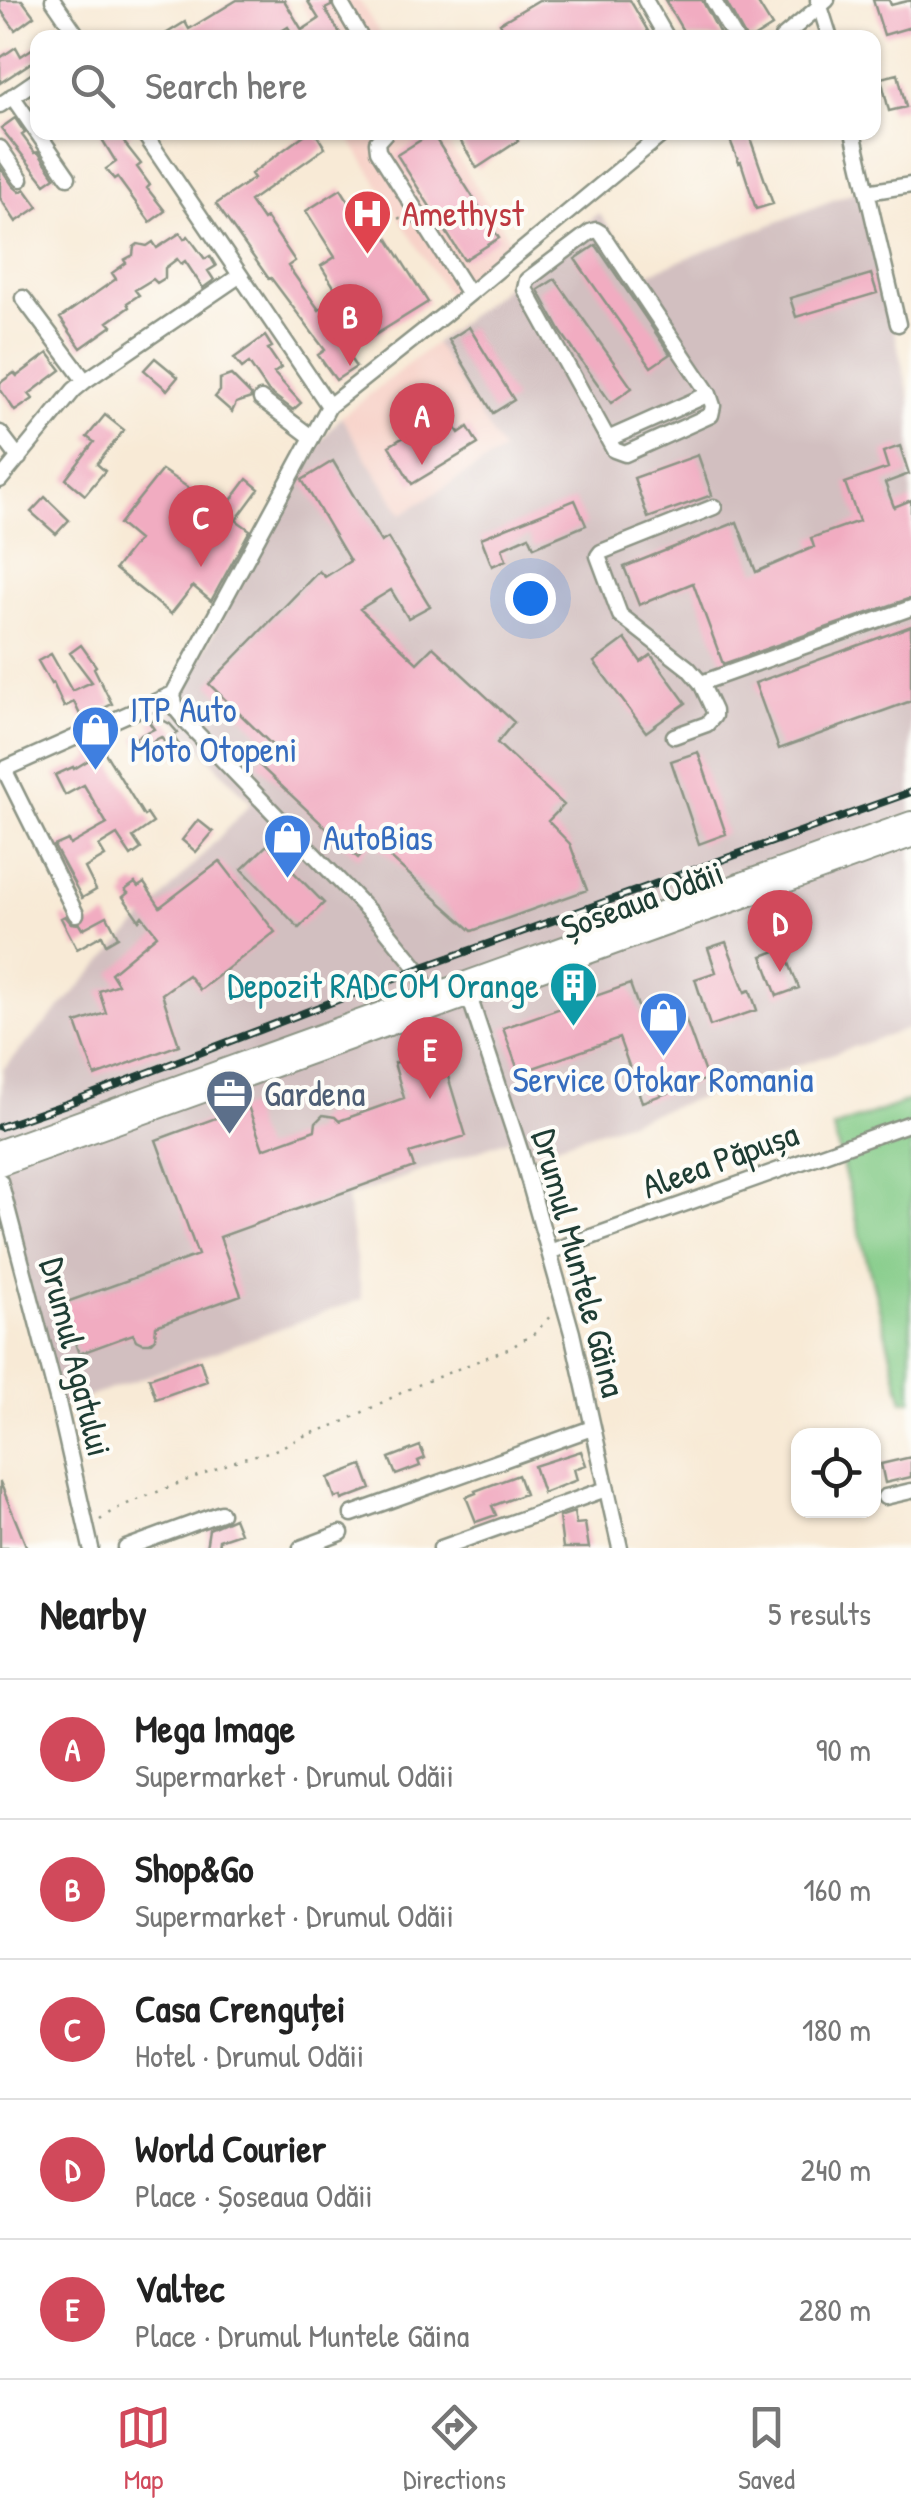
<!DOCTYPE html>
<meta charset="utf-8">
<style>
:root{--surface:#fff;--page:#f6f6f6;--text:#222;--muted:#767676;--line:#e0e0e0;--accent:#d1495b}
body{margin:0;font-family:"Patrick Hand",sans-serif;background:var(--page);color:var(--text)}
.controls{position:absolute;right:30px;bottom:30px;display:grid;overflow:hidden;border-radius:20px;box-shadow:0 2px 8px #0004}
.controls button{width:90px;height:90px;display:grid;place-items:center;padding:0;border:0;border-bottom:2px solid var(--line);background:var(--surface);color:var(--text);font:50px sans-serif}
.you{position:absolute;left:530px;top:598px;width:35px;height:35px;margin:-25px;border:8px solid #fff;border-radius:50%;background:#1a73e8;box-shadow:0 0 0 15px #1a73e833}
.badge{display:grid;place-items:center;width:65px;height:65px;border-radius:50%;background:var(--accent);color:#fff;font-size:32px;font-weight:700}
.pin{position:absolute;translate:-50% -82px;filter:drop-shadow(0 2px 5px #0008)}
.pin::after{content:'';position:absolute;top:52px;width:35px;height:30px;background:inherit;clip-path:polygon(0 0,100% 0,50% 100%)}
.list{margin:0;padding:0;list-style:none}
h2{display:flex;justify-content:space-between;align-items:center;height:130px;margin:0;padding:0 40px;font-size:42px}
h2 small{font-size:32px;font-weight:400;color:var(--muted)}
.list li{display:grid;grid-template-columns:65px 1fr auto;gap:30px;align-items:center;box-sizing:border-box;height:140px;padding:0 40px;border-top:2px solid var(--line)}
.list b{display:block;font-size:38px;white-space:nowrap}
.list p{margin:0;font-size:32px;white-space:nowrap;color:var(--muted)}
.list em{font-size:32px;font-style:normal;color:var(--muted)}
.icon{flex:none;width:55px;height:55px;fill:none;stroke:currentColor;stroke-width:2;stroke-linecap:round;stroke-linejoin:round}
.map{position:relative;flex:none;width:911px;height:1548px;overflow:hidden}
.search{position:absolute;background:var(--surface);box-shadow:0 2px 8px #0004;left:30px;right:30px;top:30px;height:110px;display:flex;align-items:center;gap:25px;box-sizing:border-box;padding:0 35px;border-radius:20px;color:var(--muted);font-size:38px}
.sheet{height:830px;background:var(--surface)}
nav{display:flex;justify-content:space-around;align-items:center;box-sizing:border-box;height:140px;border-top:2px solid var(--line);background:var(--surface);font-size:28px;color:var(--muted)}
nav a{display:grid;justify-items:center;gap:5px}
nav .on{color:var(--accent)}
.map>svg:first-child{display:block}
.built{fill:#f7d1c8}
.industrial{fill:#d2bfc0}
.green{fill:#83cb87;stroke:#51845e;stroke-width:2.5}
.building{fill:#f1acc1}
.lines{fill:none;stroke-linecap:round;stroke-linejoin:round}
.minor-casing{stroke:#8c9485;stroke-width:19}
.major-casing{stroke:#8c9485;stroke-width:22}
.path{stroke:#8c9485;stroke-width:2.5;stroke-dasharray:2.5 8;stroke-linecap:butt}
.minor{stroke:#fff;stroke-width:14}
.major{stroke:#fff;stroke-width:18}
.rail-casing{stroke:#1f3d34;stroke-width:8}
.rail{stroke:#fdfcf7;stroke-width:4;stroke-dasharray:11;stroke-linecap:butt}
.labels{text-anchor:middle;stroke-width:8;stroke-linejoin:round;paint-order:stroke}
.health-label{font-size:35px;fill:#be3a42;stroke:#fdfcf7;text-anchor:start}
.shop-label{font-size:35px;fill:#366cbe;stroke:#fdfcf7;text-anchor:start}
.street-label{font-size:35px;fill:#1f3d34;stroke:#fdfcf7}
.culture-label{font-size:35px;fill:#0d838f;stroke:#fdfcf7;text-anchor:end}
.service-label{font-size:35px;fill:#4e5e75;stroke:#fdfcf7;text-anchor:start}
</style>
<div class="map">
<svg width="911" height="1548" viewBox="0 0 911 1548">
<rect width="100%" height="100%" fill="#fdfcf7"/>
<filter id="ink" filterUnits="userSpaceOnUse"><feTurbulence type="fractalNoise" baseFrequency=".01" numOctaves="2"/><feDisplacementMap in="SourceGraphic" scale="20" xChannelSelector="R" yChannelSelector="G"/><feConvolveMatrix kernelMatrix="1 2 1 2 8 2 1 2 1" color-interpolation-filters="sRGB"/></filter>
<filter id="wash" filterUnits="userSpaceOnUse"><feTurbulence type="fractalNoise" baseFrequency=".0048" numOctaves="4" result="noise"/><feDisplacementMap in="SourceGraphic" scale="40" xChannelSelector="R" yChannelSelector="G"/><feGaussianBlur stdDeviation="2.25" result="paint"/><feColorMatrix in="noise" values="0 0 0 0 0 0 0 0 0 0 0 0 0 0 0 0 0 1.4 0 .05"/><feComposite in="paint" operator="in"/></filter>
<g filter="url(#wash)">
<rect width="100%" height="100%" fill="#f8ead6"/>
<path class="built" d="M299,0H359L382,37L288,38L286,35L310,19Z
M346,133H442L514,247L449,297Z
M435,343L503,451L401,515L341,417Z"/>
<path class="industrial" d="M863,188L911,404V1028L532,1153L524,1134L347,1198L362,1299L53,1410L0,1196V1112L3,1069L251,803L169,714L316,447L341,417L402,514L502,451L435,343L599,213L644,275Z"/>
<path class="green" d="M911,1100V1400L903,1401L833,1128Z"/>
<g id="blocks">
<path class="building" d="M0,0H22L34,16L15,30L0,9Z
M237,0H284L302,30L319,19L307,0H331V6L325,9L343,38H289L293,35L288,27L270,38H159L185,22L189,29Z
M539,0H630L652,38H508L500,23Z
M665,0H702L722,38H687Z
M725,0H756L772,26L753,38H746Z
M873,0H889L891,5L911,0V27L884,35Z
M38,45V58L0,83V58L16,47L21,56Z
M898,74L906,107L889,111L881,78Z
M15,118L25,133L22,135L35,153L38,152L55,177L45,184L1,128Z
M105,132H132L123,141L141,164L137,167L150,185L147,188L165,211L150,222L117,177L114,179L106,169L116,162L100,136Z
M308,132H315L325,148L250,201L263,220L266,218L295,261L288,266L319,310L322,308L336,329L332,332L356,367L336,380L318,355L325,350L271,278L269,279L216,204L254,178L251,174Z
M455,132H513L518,141L477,168Z
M727,132H748L773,204L756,209L741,162L739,163Z
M432,133L499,238L464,260L397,155Z
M0,167L13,186L20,192L25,189L38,207L16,222L0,198Z
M341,189L356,213L367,206L428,302L367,340L321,266L335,257L306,211Z
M180,233L184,239L188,236L205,259L210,256L216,266L208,271L214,280L203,288L185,261L181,264L177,259L165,268V278L157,283L153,279L135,290L139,295L127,303L129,307L108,322L112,326L81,348L60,318L116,279L112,273L126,263L124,260L133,255L134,247L138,244L147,246L153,242L157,248Z
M596,245L670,354L651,367L575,259Z
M871,274L877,293L796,317L790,298Z
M555,279L632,388L611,403L561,332L538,290Z
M469,327L514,400L493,413L449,340Z
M265,336L272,347L268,349L281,368L274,373L301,403L293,410L268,391L249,363L242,368L234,358Z
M48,353L61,370L29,394L33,399L15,411L0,389V383L14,373L17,376Z
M155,358L178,377L167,390L144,370Z
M231,375L251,395V398L236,403L232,412L215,397L220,391V379Z
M446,412L459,433L468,427L478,444L412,484L389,446Z
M105,415L124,430L97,464L105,471L85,495L66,479L94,442L87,437Z
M900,446L909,474L885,483L894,507L911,500V598L723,664L693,583L639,605L624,567L737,522L756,572L814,547L811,538L859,521L845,483L888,468L883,452Z
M698,455L712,495L648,518L634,478Z
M333,461L381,542L388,538L430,606L408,618L391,590L360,609L417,663L433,647L514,722L497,743L564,805L548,821L570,844L587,890L472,931L373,842L358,858L257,763L273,746L209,684L319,571L325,577L350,561L302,480Z
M162,470L223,511L247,479L259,489L236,520L250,530L211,601L193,586L171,614L115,569L138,540L119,524Z
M45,497L69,520L56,534L31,512Z
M575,500L586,525L534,547L529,536L502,548L506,560L492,566L481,538Z
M911,626V701L779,749L755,683Z
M625,639L641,662L651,655L686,703L646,732L594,662Z
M81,645L96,666L94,668L112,704L82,719L74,702L64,707L53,683L51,684L38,661L51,654L72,691L92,682L70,653Z
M159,718L170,724L178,733L173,736L184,752L175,757L161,737L140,748L135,738L154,729L149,722Z
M99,743L144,816L147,814L153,823L133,837L141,849L131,856L117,835L99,846L105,856L85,868L96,890L82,898L54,846L68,840L70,845L107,824L84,785L65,795L55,775L73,767L74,769L92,758L88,750Z
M698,752L726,834L699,844L671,761Z
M198,820L213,832L196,852L182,840Z
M267,845L324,903L299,928L242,869Z
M220,861L275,932L200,990L188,975L162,994L179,1045L95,1076L76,1023L106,1013L99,991L118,984L111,973L157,935L142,916L139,920L123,897L128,893L125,890L135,883L138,887L144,883L160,907Z
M65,916L71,923L79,924L82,929L107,916L118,937L106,944L102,935L77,949L61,918Z
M726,942L745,992L750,990L757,1010L710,1026L695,979L716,972L708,948Z
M783,948L799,988L777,996L762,956Z
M630,984L646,1029L684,1015L707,1079L642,1102L619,1038L519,1073L503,1028Z
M440,1050L466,1136L409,1153L414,1167L220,1237L241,1295L156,1326L155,1338L150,1343H142L136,1340L133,1334L79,1354L61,1304L198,1255L156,1140L248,1106L263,1149L315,1130L316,1122L323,1115L335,1117L339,1121L404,1098L394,1063Z
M200,1360L207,1381L156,1399L149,1378Z
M420,1446L425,1458L418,1461L420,1466L396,1475L389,1458Z
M581,1451L586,1465L574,1469L577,1480L543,1493L534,1466Z
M911,1457V1477L885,1483L881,1464Z
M362,1465L371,1489L342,1500L341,1496L335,1498L328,1478Z
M518,1475L525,1494L492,1506L496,1515L476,1522L466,1497L476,1493L475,1491Z
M0,1482L27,1548H0Z
M574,1512L576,1524L585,1523L589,1548H563L559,1517Z
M234,1518L240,1533L219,1540L218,1548H206L209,1529Z"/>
</g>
</g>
<g filter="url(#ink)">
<use href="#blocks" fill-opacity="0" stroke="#8c9485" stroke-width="2.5"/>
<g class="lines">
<defs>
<path id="minor" d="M53,0L79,38
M645,0L667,38
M713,0L735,38
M818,0L830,38
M341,4L361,38
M782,38L827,0
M12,96L68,177
M0,105L38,79
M143,132L329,406
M386,132L377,142L378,151L469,294
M853,132L898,324
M0,148L21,179
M867,192L911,185
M596,230L601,233L709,394L713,406L711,415L625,454L614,450L525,289L527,280L590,232Z
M23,298L85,381
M261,399L310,436
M0,433L19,458
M608,439L709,394
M0,480L74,390L85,381L239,276
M701,683L911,608
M173,694L329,406L445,314L665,132
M173,694L176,709L188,724L383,926L418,969L428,993
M674,736L707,724L714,716V711L701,683L688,668L620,615L598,556L601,552L714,507
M4,769L76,914
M0,771L173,694
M469,996L521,1153L572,1333L620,1548
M0,1181L58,1402L91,1548
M549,1252L911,1123
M885,1497L911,1491
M352,1514L592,1428
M126,1548L221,1513
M301,1548L341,1533
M441,1548L606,1489"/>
<path id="major" d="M0,1149L911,821
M0,1166L911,838"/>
</defs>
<use href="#minor" class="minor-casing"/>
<use href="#major" class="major-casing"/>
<path class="path" d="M389,224L405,215
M100,1520L112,1511L127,1504L243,1458L273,1451L304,1436L341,1423L413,1387L510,1348L535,1333L553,1313"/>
<use href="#minor" class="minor"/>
<use href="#major" class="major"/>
<defs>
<path id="rail" d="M0,1127L69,1103L418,969L911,792"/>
</defs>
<use href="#rail" class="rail-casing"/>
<use href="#rail" class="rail"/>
</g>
</g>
<defs>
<symbol id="hospital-pin" viewBox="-11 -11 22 30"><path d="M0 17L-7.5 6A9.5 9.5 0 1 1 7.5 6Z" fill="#e0444e" stroke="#fdfcf7"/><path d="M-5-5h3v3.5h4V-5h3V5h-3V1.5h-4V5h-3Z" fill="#fff"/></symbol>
<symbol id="shop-pin" viewBox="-11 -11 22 30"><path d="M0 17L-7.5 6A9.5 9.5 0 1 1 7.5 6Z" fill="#3f7fe0" stroke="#fdfcf7"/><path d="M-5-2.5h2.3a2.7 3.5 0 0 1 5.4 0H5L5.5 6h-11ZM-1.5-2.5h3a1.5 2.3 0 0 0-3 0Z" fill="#fff"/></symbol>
<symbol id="building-pin" viewBox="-11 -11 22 30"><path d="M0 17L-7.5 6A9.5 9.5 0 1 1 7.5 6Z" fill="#0f9aa8" stroke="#fdfcf7"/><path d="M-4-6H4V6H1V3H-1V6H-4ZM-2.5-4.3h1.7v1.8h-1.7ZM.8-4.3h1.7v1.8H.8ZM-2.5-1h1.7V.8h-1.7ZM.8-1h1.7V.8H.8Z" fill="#fff"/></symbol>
<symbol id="office-pin" viewBox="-11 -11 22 30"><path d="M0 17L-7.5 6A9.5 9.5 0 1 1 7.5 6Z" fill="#5c6f8a" stroke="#fdfcf7"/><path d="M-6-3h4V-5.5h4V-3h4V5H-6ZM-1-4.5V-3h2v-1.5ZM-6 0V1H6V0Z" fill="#fff"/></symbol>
</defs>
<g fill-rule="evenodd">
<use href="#hospital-pin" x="340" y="186" width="55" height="75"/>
<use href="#shop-pin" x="68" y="702" width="55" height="75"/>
<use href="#shop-pin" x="260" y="810" width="55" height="75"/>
<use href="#building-pin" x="546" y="958" width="55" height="75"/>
<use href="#shop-pin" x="636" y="988" width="55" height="75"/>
<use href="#office-pin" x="202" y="1066" width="55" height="75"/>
</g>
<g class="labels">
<g class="health-label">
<text x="402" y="226">Amethyst</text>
</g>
<g class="shop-label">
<text x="130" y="722">ITP Auto<tspan x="130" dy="40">Moto Otopeni</tspan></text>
<text x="323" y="850">AutoBias</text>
<text x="663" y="1092" text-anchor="middle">Service Otokar Romania</text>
</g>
<g class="street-label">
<text transform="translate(642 900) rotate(-20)" y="12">Șoseaua Odăii</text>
<text transform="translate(720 1160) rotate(-20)" y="12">Aleea Păpușa</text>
<text transform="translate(579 1263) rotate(75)" y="12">Drumul Muntele Găina</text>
<text transform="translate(76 1357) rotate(76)" y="12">Drumul Agatului</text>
</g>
<g class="culture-label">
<text x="539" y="998">Depozit RADCOM Orange</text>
</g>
<g class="service-label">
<text x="264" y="1106">Gardena</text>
</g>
</g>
</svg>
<div class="controls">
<button><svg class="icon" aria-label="locate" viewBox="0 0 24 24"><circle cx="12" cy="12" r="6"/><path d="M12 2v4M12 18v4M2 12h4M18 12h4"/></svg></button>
</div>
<div class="you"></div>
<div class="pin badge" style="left:422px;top:465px">A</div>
<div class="pin badge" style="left:350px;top:366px">B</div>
<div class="pin badge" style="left:201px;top:567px">C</div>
<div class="pin badge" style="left:780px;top:972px">D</div>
<div class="pin badge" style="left:430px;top:1099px">E</div>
<div class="search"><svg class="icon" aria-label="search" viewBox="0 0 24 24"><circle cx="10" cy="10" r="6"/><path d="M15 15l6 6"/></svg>Search here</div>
</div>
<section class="sheet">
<h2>Nearby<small>5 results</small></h2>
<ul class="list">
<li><span class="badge">A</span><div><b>Mega Image</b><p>Supermarket · Drumul Odăii</p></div><em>90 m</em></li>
<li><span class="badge">B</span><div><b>Shop&amp;Go</b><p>Supermarket · Drumul Odăii</p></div><em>160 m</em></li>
<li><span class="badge">C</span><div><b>Casa Crenguței</b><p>Hotel · Drumul Odăii</p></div><em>180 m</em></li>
<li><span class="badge">D</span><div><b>World Courier</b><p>Place · Șoseaua Odăii</p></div><em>240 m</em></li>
<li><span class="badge">E</span><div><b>Valtec</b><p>Place · Drumul Muntele Găina</p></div><em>280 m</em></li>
</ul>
</section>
<nav>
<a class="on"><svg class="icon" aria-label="map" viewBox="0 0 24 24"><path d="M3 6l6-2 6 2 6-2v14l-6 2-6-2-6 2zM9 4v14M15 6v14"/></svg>Map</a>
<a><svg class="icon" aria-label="directions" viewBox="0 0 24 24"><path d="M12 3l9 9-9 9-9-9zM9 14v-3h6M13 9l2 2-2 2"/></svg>Directions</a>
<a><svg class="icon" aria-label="saved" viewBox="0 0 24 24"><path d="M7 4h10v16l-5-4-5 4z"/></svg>Saved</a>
</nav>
